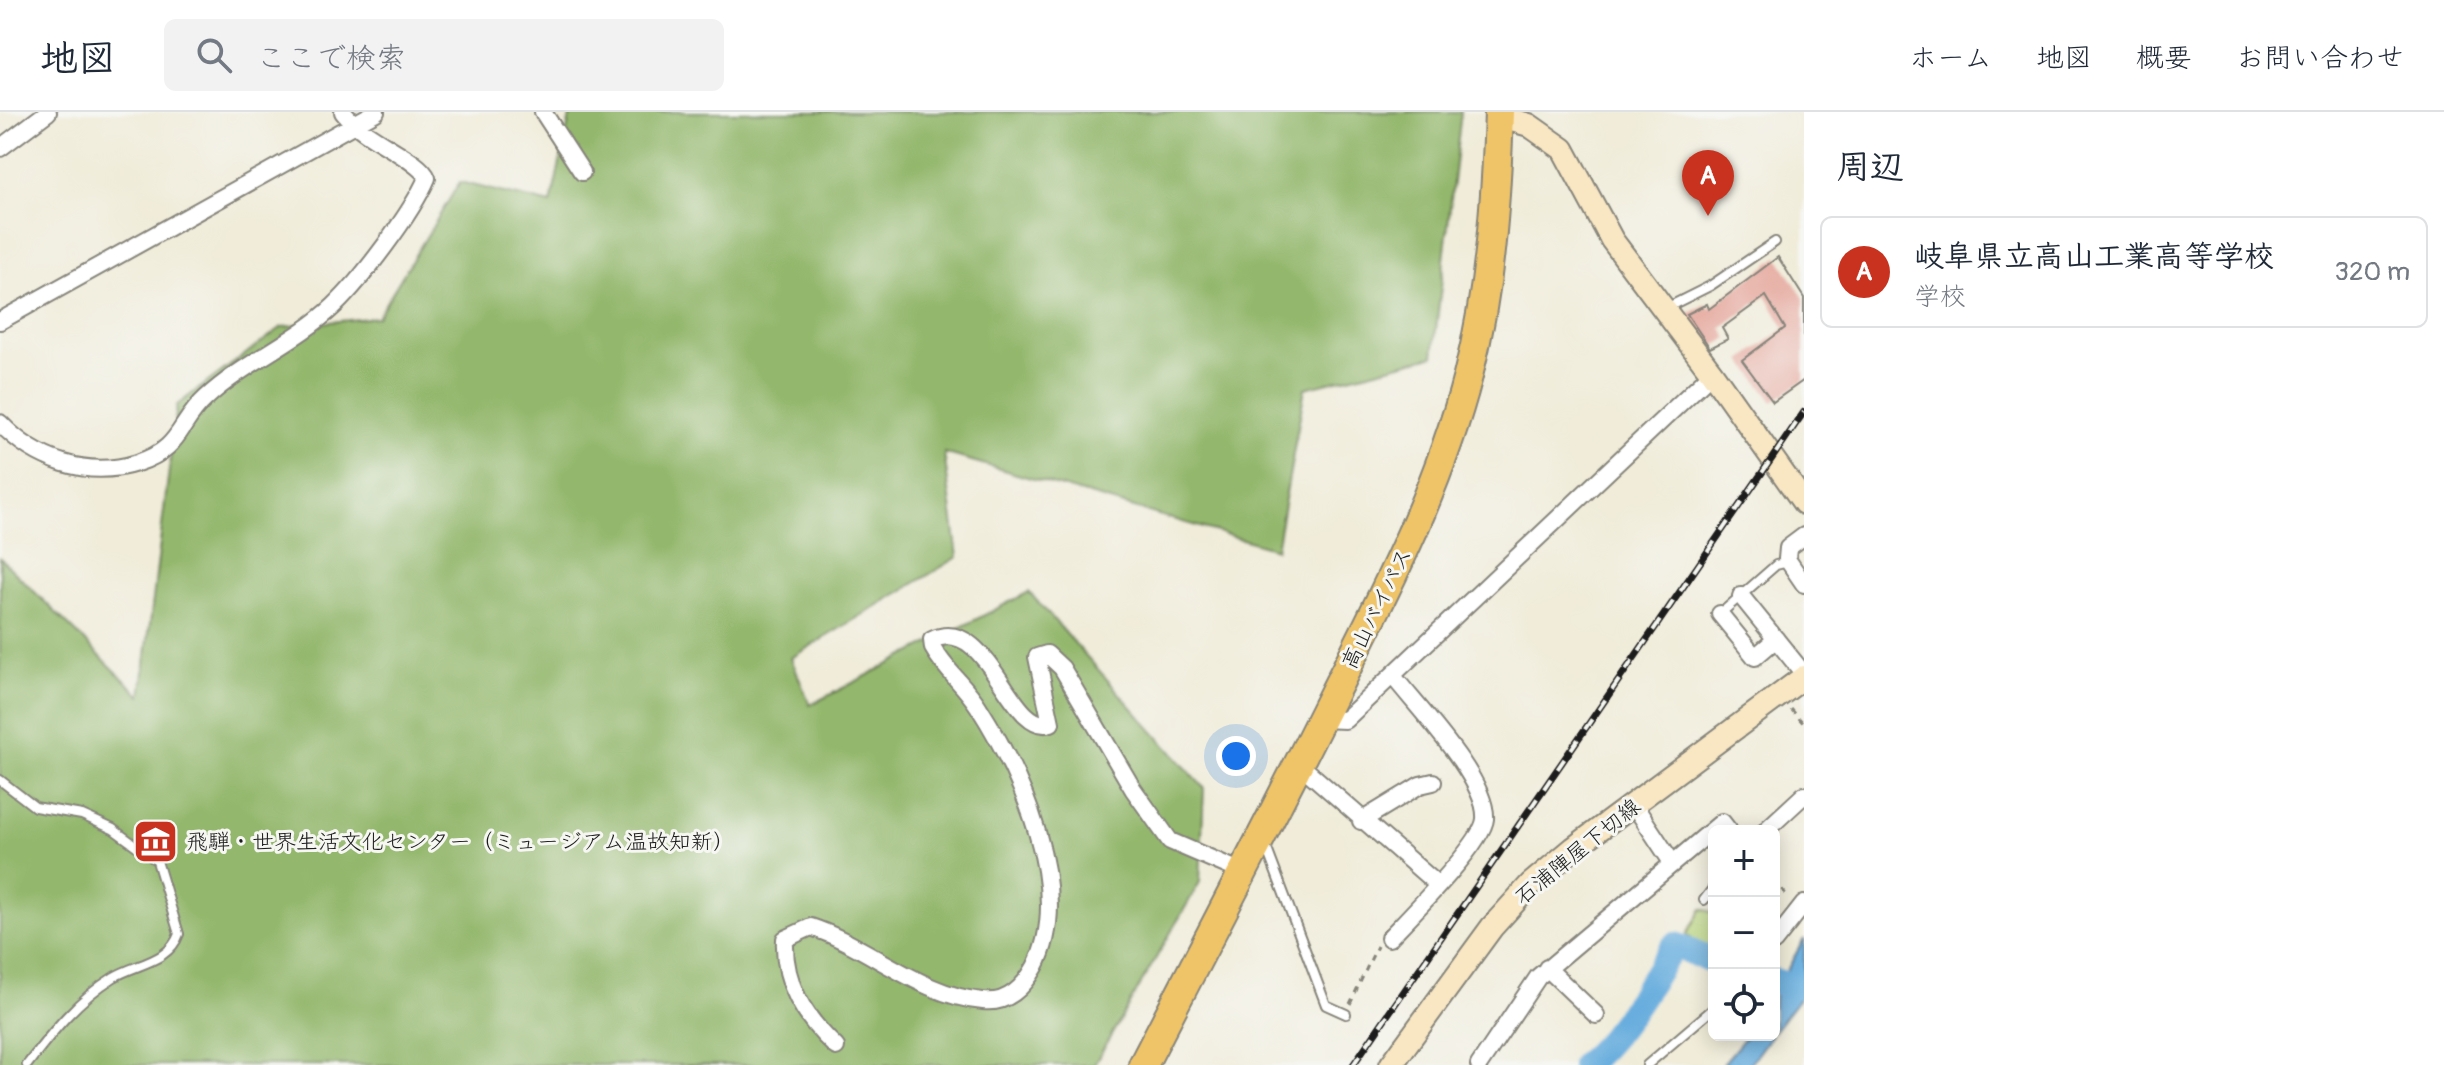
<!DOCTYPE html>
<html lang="ja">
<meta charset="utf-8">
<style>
:root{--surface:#fff;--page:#f2f2f3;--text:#1f2937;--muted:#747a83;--line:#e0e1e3;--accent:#c8321e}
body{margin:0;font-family:Pangolin,"Klee One",sans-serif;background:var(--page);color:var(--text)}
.controls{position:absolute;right:24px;bottom:24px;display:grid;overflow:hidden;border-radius:12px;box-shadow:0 4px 20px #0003}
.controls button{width:72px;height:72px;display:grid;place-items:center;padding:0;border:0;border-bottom:2px solid var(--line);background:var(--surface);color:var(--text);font:40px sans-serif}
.you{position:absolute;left:1236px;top:644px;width:28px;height:28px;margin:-20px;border:6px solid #fff;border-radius:50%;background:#1a73e8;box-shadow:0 0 0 12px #1a73e833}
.badge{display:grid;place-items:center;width:52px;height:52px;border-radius:50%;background:var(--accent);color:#fff;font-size:26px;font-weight:700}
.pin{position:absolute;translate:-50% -66px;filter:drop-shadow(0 2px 4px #0008)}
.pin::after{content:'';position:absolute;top:42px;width:28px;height:24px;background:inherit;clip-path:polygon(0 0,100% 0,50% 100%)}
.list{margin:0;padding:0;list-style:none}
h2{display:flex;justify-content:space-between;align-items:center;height:104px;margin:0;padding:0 32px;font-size:34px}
h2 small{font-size:26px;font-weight:400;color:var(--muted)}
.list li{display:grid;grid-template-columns:52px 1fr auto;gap:24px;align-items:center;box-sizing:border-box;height:112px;margin:0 16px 16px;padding:0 16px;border:2px solid var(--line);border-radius:12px}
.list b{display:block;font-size:30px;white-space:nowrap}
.list p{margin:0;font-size:26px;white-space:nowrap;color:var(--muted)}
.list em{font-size:26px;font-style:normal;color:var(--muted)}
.icon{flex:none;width:44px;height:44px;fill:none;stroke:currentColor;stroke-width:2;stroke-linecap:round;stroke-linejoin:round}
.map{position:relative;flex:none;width:1804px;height:953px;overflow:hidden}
header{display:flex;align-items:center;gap:48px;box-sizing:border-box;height:112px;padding:0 40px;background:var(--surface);border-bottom:2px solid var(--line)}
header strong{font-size:38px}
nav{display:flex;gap:44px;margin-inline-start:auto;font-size:28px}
.search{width:560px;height:72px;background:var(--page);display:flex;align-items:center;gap:20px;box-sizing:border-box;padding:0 28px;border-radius:12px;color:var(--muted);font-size:30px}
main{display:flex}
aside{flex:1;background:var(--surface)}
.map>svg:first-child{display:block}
.green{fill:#bad67d;stroke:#6b794c;stroke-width:2}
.forest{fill:#93b76c;stroke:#586a44;stroke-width:2}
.water{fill:#68adde;stroke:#42647d;stroke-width:2}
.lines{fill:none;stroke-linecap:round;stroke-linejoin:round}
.river{stroke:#68adde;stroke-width:26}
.building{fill:#e5a49a}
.lane-casing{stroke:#86847a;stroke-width:12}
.street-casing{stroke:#86847a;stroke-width:20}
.secondary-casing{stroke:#86847a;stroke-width:26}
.highway-casing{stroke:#86847a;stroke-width:32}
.path{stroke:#86847a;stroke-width:3;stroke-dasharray:6 6;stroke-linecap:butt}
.lane{stroke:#fff;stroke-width:8}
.street{stroke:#fff;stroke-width:16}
.secondary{stroke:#f9e7c3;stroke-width:22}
.highway{stroke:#efc469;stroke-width:28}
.rail-casing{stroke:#1c1c1c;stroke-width:7}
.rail{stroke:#f6f6f2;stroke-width:4;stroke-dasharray:12;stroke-linecap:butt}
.labels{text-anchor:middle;stroke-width:6;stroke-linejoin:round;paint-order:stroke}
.street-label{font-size:22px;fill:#1c1c1c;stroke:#f6f6f2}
.poi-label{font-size:22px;fill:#1c1c1c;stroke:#f6f6f2;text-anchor:start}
</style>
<header>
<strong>地図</strong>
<div class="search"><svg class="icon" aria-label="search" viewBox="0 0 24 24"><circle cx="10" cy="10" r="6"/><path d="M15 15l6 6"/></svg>ここで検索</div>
<nav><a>ホーム</a><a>地図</a><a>概要</a><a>お問い合わせ</a></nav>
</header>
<main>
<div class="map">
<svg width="1804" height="953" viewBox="0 0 1804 953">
<rect width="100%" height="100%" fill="#f6f6f2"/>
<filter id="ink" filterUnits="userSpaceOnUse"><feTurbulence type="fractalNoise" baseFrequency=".0125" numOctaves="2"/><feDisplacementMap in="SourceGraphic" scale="16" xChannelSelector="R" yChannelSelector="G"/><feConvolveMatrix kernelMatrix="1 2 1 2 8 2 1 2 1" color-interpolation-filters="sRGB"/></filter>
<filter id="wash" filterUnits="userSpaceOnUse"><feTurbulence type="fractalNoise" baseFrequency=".006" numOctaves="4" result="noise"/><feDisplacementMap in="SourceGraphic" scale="32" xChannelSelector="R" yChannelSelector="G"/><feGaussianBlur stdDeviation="1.8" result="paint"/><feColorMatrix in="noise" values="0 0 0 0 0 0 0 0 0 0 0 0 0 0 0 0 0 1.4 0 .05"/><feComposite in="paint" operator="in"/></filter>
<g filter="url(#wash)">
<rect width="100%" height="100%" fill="#f0ecd9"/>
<path class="green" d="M1702,797L1714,801V841L1704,839L1687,822Z"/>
<path class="forest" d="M571,0H1461L1433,244L1305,276L1276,437L944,341L958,445L791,546L810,593L1029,480L1204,676L1200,770L1094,953H0V446L141,584L177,293L282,215L377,205L460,70L551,92Z"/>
<path class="water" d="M1804,827V880L1774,919V882Z
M1747,923H1771L1749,953H1722Z"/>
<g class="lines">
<path class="river" d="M1774,869L1794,875
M1584,953C1623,922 1646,873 1675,833L1714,850"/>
</g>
<g id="blocks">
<path class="building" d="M1778,145L1804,186V268L1773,290L1742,248L1785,216L1766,184L1722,216L1728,227L1710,236L1687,202L1707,192L1709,197Z"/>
</g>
</g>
<g filter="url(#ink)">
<use href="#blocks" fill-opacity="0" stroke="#86847a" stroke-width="2"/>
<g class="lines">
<defs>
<path id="lane" d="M1666,196L1710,174L1775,130
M1720,502L1776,453L1788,450
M0,668L35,695L82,703L113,717L157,749L179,822C169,850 138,851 114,865C77,888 53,919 27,953
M1265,732L1326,893L1346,902
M1704,788L1714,775
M1647,953L1714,896"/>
<path id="street" d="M543,0L582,60
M0,36L48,0
M0,209L376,0
M0,311C35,348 87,367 137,351C182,337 178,311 206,286C245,250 296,230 334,194C362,167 412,101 427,66C420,47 363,27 343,0
M1804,424L1788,436L1787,447L1804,472
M1741,484L1804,562
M1720,502L1755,545L1776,527
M1321,607L1345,608L1712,261
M1298,651L1438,773
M1634,693L1671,749
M1361,709L1420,673L1433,670
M1765,719L1804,683
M1389,826C1409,805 1483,731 1485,707C1488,668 1417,595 1393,564
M1774,830L1804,792
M1547,856L1596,903
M836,935C804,905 783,871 785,827L811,815C869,834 921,884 983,889C1007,892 1024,875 1035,855C1075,779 1020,660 978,594C965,573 945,558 933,536L932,528C989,501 1010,625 1051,611L1037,545L1047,542L1062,556L1133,677L1170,729L1242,760
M1479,953L1538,865L1722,710L1729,719"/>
<path id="secondary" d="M1498,4L1529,13L1563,37L1612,128L1712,261L1804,391
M1391,953L1492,815L1531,772L1574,736L1804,565"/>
<path id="highway" d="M1143,953C1207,829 1272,706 1334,581C1386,478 1439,376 1468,264C1490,177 1496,90 1499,0"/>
</defs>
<use href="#lane" class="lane-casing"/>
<use href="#street" class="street-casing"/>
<use href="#secondary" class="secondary-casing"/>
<use href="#highway" class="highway-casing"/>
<path class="path" d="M1791,597L1804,612
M1774,768L1789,786
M1350,892L1377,834"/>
<use href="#lane" class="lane"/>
<use href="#street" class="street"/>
<use href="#secondary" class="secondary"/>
<use href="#highway" class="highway"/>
<defs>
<path id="rail" d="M1353,953L1804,300"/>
</defs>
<use href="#rail" class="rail-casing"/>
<use href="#rail" class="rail"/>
</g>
</g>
<defs>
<symbol id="museum-square" viewBox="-11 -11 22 22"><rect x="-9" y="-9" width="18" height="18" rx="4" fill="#c8321e" stroke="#f6f6f2"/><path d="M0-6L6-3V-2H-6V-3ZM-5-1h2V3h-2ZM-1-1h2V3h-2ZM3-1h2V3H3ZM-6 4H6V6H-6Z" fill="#fff"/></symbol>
</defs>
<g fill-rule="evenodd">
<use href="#museum-square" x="130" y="704" width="51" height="51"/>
</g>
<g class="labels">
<g class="street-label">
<text transform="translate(1376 496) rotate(-64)" y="8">高山バイパス</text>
<text transform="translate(1577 739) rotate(-39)" y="8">石浦陣屋下切線</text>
</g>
<g class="poi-label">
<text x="186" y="737">飛騨・世界生活文化センター（ミュージアム温故知新）</text>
</g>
</g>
</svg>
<div class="controls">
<button>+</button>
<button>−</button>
<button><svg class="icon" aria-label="locate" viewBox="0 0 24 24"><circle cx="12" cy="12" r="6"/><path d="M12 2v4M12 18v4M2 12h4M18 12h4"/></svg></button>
</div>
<div class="you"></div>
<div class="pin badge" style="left:1708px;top:104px">A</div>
</div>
<aside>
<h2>周辺<small></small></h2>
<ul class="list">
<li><span class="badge">A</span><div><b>岐阜県立高山工業高等学校</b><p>学校</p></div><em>320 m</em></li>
</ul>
</aside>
</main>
